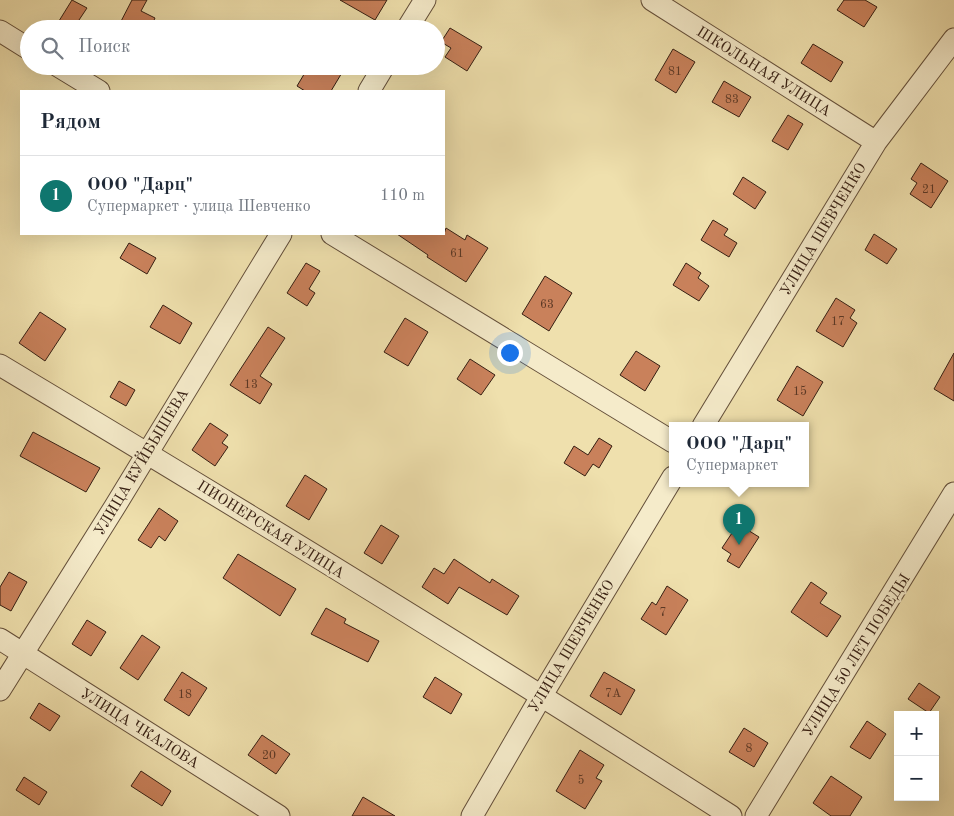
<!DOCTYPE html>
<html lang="ru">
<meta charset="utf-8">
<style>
:root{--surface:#fff;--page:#f2f2f3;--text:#1f2937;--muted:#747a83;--line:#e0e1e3;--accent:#0f766e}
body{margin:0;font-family:"Old Standard TT",serif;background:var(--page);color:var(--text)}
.controls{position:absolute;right:15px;bottom:15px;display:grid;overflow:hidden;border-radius:0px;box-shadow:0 5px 20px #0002}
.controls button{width:45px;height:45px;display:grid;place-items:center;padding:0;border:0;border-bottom:1px solid var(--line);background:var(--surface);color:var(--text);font:25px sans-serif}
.you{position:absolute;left:509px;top:352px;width:18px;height:18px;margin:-12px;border:4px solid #fff;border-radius:50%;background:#1a73e8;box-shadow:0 0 0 8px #1a73e833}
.badge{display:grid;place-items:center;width:32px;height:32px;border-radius:50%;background:var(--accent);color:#fff;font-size:16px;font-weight:700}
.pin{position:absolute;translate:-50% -41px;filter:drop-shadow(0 1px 2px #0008)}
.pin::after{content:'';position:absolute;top:26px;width:18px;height:15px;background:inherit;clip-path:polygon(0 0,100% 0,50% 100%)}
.popup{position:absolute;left:669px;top:422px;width:140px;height:65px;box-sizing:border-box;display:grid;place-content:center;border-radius:0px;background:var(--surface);filter:drop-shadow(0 1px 4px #0005);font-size:16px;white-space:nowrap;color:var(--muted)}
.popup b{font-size:19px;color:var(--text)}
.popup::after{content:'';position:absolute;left:50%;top:100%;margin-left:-10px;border:10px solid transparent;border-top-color:var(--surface)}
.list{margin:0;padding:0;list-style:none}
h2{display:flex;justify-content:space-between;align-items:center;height:65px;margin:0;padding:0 20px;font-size:21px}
h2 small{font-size:16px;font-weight:400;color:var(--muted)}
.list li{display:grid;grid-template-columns:32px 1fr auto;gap:15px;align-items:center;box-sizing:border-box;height:80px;padding:0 20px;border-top:1px solid var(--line)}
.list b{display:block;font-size:19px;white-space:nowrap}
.list p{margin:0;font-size:16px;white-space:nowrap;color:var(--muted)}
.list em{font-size:16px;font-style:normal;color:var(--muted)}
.icon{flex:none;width:28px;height:28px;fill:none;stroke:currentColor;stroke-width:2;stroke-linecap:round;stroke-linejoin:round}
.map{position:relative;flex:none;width:954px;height:816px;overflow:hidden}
.search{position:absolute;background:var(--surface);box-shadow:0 5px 20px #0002;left:20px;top:20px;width:425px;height:55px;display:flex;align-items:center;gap:12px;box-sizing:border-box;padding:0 18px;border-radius:28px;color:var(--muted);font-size:19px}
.panel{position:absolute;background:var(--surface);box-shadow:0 5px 20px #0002;left:20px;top:90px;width:425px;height:145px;border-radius:0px}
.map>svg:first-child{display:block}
.building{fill:#c9815b;stroke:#361f13}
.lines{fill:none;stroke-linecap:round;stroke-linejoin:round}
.street-casing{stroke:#644f3a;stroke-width:23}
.street{stroke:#f5ebca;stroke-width:21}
.labels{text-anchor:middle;stroke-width:4;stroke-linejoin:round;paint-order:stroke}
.number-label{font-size:12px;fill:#5b3825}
.street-label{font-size:15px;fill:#361f13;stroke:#f5ebca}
</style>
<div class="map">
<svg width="954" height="816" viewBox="0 0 954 816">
<rect width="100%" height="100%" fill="#efe0ad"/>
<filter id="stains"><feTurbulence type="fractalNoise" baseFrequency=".004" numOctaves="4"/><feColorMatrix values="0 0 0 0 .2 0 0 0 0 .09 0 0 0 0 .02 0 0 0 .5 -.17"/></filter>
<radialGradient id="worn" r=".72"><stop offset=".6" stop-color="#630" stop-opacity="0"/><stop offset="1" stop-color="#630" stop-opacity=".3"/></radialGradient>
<path class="building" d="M72,0L87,8L73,29H54Z
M132,0H147L141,11L155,18L150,29H117Z
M340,0H387L375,20Z
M844,0H865L877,7L864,27L837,10Z
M450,28L482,47L467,71L445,57L451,48L441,42Z
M813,44L843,62L831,82L801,63Z
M673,49L695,62L676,93L655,80Z
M309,66H346L331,91H305L297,86Z
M724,81L751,97L739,117L712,102Z
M788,115L803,124L788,150L772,141Z
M921,163L948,181L931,208L910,194L917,183L911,179Z
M743,177L766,192L755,209L733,194Z
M713,220L728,229L724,235L737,243L729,257L701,240Z
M446,228L465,240L467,235L488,248L466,282L427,257L428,255L397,234H444Z
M874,234L897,249L887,264L865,250Z
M129,243L156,258L147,274L120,258Z
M306,263L320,271L309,289L315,293L307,306L287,293Z
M686,263L701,273L698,278L709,286L699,301L673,285Z
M545,276L572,293L549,331L522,314Z
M836,298L855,310L850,318L857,323L843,347L816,331Z
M163,305L192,323L180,344L150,327Z
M40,312L66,329L45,361L19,343Z
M405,318L428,332L408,366L384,352Z
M268,327L285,338L260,376L272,384L260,404L230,385Z
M636,351L660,366L645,391L620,375Z
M954,353V401L934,389Z
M470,359L495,375L481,395L457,379Z
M797,366L823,382L803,416L777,400Z
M119,381L135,390L126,406L110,397Z
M210,423L228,435L222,443L228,447L215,466L192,450Z
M33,432L100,468L86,492L20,456Z
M599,438L612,446L599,468L593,464L585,476L564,463L574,446L588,455Z
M305,475L327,489L309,520L286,506Z
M159,508L178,521L165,541L159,536L151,548L138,540Z
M738,524L759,537L739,568L727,561L731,554L722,548Z
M381,525L399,536L382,564L364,553Z
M238,554L296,589L280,616L223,578Z
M454,559L490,583L492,579L519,596L507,615L459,587L448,604L422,587L434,568L444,574Z
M9,572L27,582L11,611L0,605V587Z
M811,582L827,593L820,603L841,616L827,637L791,612Z
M667,586L688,600L666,635L641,619L652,602L656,605Z
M326,608L346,619L344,623L379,641L368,662L311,634Z
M87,620L106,632L91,656L72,644Z
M142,635L160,647L138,680L120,668Z
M182,672L207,688L189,716L164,700Z
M604,672L635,690L621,715L590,696Z
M435,677L462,694L451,714L423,697Z
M919,683L940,697L929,713L908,699Z
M39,703L60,716L50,731L30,718Z
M867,721L886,734L870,759L850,747Z
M744,728L768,743L754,767L729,752Z
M262,735L290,754L276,774L248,755Z
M580,750L604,765L596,778L602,781L585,809L556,791Z
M141,771L171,791L162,806L131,786Z
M831,776L862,797L850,816H831L813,803Z
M24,777L47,792L39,805L16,790Z
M363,797L395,816H352Z"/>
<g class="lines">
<defs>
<path id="street" d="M652,0L876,142
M407,29L425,0
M0,31L29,49
M58,66L99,91
M369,91L384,66
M332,234L673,442
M0,365C246,512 490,662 731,816
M703,426L876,142L954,39
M0,639L279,816
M0,690L114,508L281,234
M472,816L542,695L673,477
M756,816L954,493"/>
</defs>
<use href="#street" class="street-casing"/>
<use href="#street" class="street"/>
</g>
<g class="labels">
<g class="number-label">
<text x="675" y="75">81</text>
<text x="732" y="103">83</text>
<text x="929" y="193">21</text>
<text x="457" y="257">61</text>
<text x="547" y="308">63</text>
<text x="838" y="325">17</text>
<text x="251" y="388">13</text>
<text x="800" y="395">15</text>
<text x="663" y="616">7</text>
<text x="613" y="697">7А</text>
<text x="185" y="698">18</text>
<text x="749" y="752">8</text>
<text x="269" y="759">20</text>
<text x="581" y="784">5</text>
</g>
<g class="street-label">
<text transform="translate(764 71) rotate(32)" y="5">ШКОЛЬНАЯ УЛИЦА</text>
<text transform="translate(823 229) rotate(-59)" y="5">УЛИЦА ШЕВЧЕНКО</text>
<text transform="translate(141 462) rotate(-59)" y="5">УЛИЦА КУЙБЫШЕВА</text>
<text transform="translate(271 529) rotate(32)" y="5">ПИОНЕРСКАЯ УЛИЦА</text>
<text transform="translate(571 646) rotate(-59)" y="5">УЛИЦА ШЕВЧЕНКО</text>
<text transform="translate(856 655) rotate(-58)" y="5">УЛИЦА 50 ЛЕТ ПОБЕДЫ</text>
<text transform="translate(140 728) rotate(32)" y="5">УЛИЦА ЧКАЛОВА</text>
</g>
</g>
<rect width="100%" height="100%" filter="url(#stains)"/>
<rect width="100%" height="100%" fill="url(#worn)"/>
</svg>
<div class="controls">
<button>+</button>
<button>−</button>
</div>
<div class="you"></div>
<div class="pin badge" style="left:739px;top:545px">1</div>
<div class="popup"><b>ООО &quot;Дарц&quot;</b>Супермаркет</div>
<div class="search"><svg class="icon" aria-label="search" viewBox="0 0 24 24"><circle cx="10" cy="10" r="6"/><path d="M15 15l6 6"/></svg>Поиск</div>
<section class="panel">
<h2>Рядом<small></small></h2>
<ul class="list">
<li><span class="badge">1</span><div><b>ООО &quot;Дарц&quot;</b><p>Супермаркет · улица Шевченко</p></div><em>110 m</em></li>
</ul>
</section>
</div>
